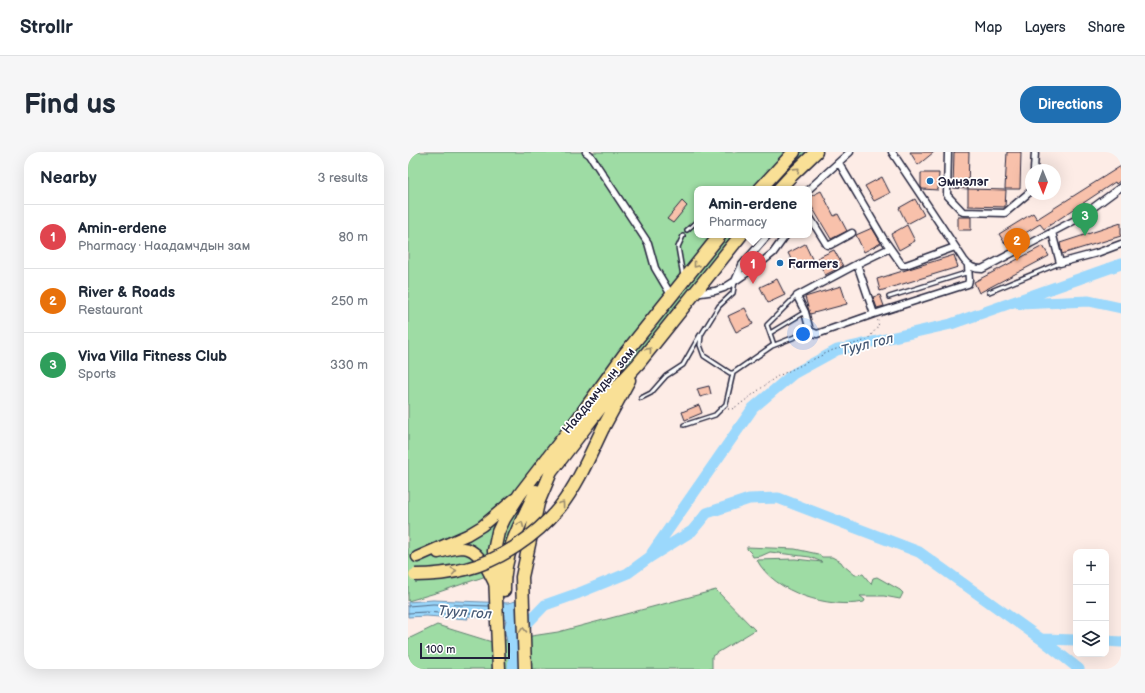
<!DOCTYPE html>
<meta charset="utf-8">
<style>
:root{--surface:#fff;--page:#f6f6f7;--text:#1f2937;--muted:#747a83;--line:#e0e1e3;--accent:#1f6fb2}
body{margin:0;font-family:"Balsamiq Sans",sans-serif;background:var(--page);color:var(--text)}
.controls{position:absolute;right:12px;bottom:12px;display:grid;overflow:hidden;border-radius:8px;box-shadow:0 4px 16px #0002}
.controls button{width:36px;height:36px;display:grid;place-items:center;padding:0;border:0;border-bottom:1px solid var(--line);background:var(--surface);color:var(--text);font:20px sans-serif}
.compass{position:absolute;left:617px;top:12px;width:36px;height:36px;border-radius:50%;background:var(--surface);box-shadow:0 4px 16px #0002;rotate:179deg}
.scale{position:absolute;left:12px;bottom:10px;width:90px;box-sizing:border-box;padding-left:4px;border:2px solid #22223b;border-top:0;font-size:11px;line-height:14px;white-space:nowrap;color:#22223b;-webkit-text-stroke:3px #fff;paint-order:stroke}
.you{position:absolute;left:395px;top:182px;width:14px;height:14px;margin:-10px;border:3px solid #fff;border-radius:50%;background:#1a73e8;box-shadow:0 0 0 6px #1a73e833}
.badge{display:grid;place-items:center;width:26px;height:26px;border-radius:50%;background:var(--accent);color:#fff;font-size:13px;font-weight:700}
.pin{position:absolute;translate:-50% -33px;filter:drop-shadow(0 1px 2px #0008)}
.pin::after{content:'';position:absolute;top:21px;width:14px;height:12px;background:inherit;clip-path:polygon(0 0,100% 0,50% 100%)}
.popup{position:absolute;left:286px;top:34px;width:118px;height:52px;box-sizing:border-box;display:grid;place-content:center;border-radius:8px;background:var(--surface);filter:drop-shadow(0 1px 3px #0005);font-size:13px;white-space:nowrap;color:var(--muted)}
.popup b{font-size:15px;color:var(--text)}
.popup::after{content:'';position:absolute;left:50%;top:100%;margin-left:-8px;border:8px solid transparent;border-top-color:var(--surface)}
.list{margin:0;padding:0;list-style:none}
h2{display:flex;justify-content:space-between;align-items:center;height:52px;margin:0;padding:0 16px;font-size:17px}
h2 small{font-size:13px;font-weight:400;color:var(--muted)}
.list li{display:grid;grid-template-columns:26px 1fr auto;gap:12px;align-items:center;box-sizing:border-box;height:64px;padding:0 16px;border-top:1px solid var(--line)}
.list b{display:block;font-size:15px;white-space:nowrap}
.list p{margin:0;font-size:13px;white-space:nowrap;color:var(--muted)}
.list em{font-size:13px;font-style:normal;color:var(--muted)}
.icon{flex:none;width:22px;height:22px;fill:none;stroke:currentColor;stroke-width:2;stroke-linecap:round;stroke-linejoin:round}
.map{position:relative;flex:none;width:713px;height:517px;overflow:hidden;border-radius:16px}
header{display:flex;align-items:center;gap:24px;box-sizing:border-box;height:56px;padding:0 20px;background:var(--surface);border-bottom:1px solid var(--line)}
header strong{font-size:19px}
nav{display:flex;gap:22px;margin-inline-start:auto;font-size:14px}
.intro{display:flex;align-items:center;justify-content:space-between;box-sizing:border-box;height:96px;padding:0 24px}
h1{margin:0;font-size:28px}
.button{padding:10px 18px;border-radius:16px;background:var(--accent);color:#fff;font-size:14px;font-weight:700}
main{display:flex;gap:24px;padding:0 24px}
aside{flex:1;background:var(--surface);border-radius:16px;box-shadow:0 4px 16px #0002}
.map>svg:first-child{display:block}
.green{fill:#9edca4;stroke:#607f70}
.water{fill:#9bd8fc;stroke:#6b8faf}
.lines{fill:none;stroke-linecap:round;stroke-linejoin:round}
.shore{stroke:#526b88;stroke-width:1}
.river{stroke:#9bd8fc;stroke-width:11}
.building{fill:#f8c1ab;stroke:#22223b}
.lane-casing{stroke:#22223b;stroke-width:6}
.street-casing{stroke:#22223b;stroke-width:9}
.primary-casing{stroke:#22223b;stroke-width:13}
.highway-casing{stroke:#22223b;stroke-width:15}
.path{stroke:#22223b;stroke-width:1;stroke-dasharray:1 3;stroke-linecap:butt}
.lane{stroke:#fff;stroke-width:3}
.street{stroke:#fff;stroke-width:6}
.primary{stroke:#f9e096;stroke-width:10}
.highway{stroke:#f9e096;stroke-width:12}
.highway-bridge-casing{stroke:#22223b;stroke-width:15;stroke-linecap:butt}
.highway-bridge{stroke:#f9e096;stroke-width:12}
.oneway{stroke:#988a6d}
.poi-dot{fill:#1f6fb2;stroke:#fff;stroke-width:1.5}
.labels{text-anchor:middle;stroke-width:3.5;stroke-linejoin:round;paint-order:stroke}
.poi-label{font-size:13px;font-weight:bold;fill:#22223b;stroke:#fff;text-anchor:start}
.street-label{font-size:13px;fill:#22223b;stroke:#fff}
.water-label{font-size:14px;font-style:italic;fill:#465975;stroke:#fff}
</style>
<header>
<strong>Strollr</strong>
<nav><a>Map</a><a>Layers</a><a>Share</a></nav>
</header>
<div class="intro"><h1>Find us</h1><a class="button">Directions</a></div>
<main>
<aside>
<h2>Nearby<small>3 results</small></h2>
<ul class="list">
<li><span class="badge" style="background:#e0444e">1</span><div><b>Amin-erdene</b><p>Pharmacy · Наадамчдын зам</p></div><em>80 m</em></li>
<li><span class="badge" style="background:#e8710a">2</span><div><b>River &amp; Roads</b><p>Restaurant</p></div><em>250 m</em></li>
<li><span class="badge" style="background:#2e9e5b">3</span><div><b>Viva Villa Fitness Club</b><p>Sports</p></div><em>330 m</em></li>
</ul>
</aside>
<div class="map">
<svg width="713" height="517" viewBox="0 0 713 517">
<rect width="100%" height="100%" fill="#fdece6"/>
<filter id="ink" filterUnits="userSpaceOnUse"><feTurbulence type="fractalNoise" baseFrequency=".025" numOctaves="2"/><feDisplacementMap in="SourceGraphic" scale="8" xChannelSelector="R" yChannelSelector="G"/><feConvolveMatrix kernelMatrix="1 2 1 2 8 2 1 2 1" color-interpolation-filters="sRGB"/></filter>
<g filter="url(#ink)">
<path class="green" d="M0,0H400L364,37H289V83H327L124,342L93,419L31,440L0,449Z
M339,395L387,397L410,402L414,405H424L433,410L435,413L447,423L455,422L463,432L465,426L469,425L492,438L495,441L492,447L476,444H452L457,448L456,450C422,457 366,441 349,408L387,407L414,410L402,405L362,400L353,404L345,405L343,401L339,397Z
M308,438L347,478L304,504V517H0V487L29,473L84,490L150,480Z"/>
<path class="water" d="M25,448L100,451L108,449L110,517H100L101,500L96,475L98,468L59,464L60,467L18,464L0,465V450Z"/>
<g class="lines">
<path class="shore" d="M0,454L25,452L81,454
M0,461L18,460L55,463L60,461L82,463"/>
<path class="river" d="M612,152L681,149L713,156
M244,401L345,256L385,222L429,198L543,172L713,112
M633,487L668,488
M698,489L713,490
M105,517L108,483L137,453L171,441L220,421L242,405L284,379L299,361L341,347L370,346L511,400L633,487L671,517"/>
</g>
<path class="building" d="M502,0H526L510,13Z
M546,0H561L560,37L545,36Z
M599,0H613L612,37H597Z
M713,14V28L708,32L707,30L636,77L632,72L598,93L591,82L625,61L629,67Z
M513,21H531L530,38L514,37L513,35Z
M474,25L482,41L466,49L457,34Z
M560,37L598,38L597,55L560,54Z
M413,39L426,64L430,62L439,79L423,87L401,50V45Z
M507,47L516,63L499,72L491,56Z
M274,49L279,54L265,71L259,67Z
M550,65H563V78H550Z
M713,71V84L654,102L652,91Z
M499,73L507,89L491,98L483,82Z
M464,76L473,91L456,100L448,83Z
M397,92L405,109L388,117L380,101Z
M635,94L641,104L571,141L566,130Z
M426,98L435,114L417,123L409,106Z
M546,103L550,115L472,139L469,127Z
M369,127L377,143L360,151L352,135Z
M433,134L439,152L402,162L397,145Z
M472,143L476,154L469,156L465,145Z
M337,156L345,172L328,180L320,164Z
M301,234L303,242L292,245L289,237Z
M291,253L294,261L277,268L274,260Z"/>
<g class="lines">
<defs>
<path id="lane" d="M279,78L289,69
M275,124L270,95L275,84
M327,129L325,141L311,154L293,183L292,193L296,204L322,221H325L364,194L402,179
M581,140L652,111
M481,145L561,120
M362,181L397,160
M366,193L359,173L388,144
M233,246L243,241L258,224L275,213L292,183
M276,273L307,263L318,252L325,221"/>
<path id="street" d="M178,0L182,3L240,91L247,116L263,143
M484,0L556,108C561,115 566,117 574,117L671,66L713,35
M540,0L539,43L555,60L597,61L623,39
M431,11L475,86L494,113H498L547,95
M626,18L627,0
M401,37L442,0
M401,64L419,93H422L444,81
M644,80L652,111L689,101L713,92
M449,112L466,162L409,182L402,179L397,160L389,144L449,112L482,96
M327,129L349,114L365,101L378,83
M286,142L307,139L316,136L327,129L334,113L360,83
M466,162L560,132L561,128L560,114"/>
<path id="primary" d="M30,401C39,399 47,396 55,396C72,397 80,420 87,433
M9,405L59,383L74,374L106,347"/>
<path id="highway" d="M352,37L386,0
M371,37L383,24L408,0
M195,276L221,228
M96,438C95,402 113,370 128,339
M91,517L86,399L90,380L96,367L112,342L172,264L216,203L312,83
M117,517L114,425L130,351L143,320L206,238L230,212L333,83"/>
</defs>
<use href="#lane" class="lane-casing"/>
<use href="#street" class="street-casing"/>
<use href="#primary" class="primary-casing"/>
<use href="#highway" class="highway-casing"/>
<path class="path" d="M320,257H324L331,253L368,225L425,198L459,188L469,176L471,171L469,167"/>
<use href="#lane" class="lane"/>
<use href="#street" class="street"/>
<use href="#primary" class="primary"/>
<use href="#highway" class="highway"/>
<defs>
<path id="highway-bridge" d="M7,423C24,423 42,421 58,417C93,408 128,384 151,356C170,332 182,303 195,276"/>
</defs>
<use href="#highway-bridge" class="highway-bridge-casing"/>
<use href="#highway-bridge" class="highway-bridge"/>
</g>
<defs><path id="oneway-chevron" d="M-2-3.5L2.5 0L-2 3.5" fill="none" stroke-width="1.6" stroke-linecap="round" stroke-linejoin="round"/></defs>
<g class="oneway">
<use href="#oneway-chevron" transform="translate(389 18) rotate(-44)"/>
<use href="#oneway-chevron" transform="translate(288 113) rotate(129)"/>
<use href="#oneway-chevron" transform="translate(241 198) rotate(-51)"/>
<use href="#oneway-chevron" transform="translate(154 352) rotate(-54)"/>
<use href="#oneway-chevron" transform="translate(113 372) rotate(-66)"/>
<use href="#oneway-chevron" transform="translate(46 419) rotate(-11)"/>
<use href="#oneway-chevron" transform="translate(115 478) rotate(-92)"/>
</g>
</g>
<g class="poi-dot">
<circle cx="522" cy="29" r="4"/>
<circle cx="372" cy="111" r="4"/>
</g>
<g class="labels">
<g class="poi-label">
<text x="530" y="34">Эмнэлэг</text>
<text x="380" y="116">Farmers</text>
</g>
<g class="street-label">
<text transform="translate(190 238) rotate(-51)" y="5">Наадамчдын зам</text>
</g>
<g class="water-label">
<text transform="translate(459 192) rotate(-14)" y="5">Туул гол</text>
<text transform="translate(57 460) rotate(4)" y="5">Туул гол</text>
</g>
</g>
</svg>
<div class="controls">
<button>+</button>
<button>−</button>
<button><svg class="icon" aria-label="layers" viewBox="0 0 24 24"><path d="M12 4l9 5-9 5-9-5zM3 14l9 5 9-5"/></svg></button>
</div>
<svg class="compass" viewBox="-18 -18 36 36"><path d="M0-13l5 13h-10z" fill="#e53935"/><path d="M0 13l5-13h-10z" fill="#747a83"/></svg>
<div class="scale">100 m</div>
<div class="you"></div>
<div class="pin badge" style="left:345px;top:132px;background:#e0444e">1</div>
<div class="popup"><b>Amin-erdene</b>Pharmacy</div>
<div class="pin badge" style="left:609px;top:109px;background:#e8710a">2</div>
<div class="pin badge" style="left:677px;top:84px;background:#2e9e5b">3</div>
</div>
</main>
